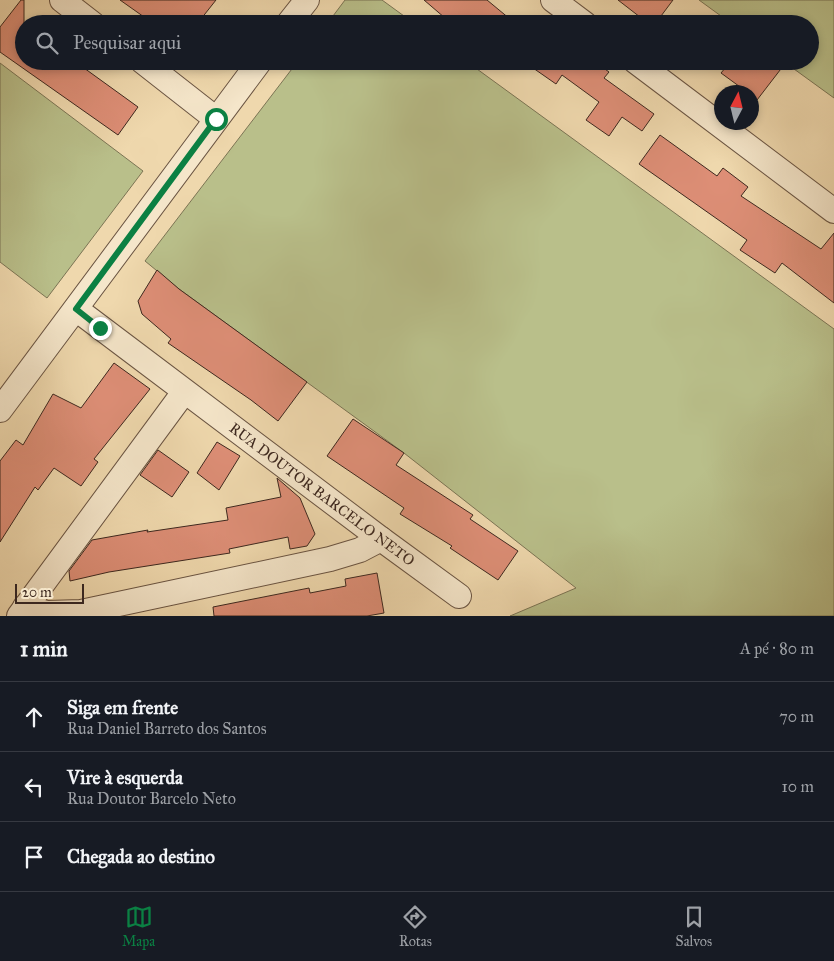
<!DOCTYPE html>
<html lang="pt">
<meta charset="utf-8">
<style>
:root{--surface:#171b24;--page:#242831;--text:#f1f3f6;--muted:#9ea1a6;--line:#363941;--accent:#0b8043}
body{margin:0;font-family:"IM FELL Great Primer",serif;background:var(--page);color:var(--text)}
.compass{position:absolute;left:714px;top:85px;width:45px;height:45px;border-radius:50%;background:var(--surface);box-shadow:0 2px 8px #0003;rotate:7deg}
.scale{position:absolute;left:15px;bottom:12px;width:69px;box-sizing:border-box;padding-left:5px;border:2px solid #3d281f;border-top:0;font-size:14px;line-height:18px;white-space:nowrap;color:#3d281f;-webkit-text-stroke:4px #f5e6ca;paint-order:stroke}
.stop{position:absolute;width:15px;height:15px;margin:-11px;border:4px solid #0b8043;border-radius:50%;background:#fff}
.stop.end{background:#0b8043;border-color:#fff;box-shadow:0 1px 5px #0008}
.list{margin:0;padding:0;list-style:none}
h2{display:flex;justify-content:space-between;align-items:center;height:65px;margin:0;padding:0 20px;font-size:21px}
h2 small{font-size:16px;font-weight:400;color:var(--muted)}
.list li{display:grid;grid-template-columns:32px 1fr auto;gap:15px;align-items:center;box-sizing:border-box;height:70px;padding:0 20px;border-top:1px solid var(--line)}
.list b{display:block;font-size:19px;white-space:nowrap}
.list p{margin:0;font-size:16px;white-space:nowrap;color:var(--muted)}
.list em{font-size:16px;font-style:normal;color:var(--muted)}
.icon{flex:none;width:28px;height:28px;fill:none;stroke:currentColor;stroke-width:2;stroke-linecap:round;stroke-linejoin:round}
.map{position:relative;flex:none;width:834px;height:616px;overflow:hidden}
.search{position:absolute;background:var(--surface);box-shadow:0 2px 8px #0003;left:15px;right:15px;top:15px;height:55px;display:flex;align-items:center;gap:12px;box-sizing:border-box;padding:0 18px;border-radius:28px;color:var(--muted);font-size:19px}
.sheet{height:275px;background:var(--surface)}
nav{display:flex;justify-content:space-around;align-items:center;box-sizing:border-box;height:70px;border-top:1px solid var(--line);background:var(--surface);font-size:14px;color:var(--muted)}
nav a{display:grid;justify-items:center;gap:2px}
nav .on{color:var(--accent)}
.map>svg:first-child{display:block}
.green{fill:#b9bf8a;stroke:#7b7454}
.building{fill:#dd8e76;stroke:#3d281f}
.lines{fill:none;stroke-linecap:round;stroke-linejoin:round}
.minor-casing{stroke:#6a5442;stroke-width:26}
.minor{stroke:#f5e6ca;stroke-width:24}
.route{stroke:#0b8043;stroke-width:6}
.labels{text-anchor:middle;stroke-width:4;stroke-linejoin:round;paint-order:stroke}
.street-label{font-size:15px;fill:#3d281f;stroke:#f5e6ca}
</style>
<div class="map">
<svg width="834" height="616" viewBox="0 0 834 616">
<rect width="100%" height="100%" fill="#efd8ad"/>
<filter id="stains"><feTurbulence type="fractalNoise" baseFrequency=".004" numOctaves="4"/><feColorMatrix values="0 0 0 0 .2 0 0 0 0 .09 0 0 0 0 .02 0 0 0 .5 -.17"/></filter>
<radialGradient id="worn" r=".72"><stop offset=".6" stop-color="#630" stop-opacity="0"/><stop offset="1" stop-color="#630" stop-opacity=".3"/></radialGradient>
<path class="green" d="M345,0H382L415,24H327Z
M699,0H834V98L783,61H810V24H732Z
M298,61H466L834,329V616H510L576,588L404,453L179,289L145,261Z
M0,63L143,171L47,298L0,262Z"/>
<path class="building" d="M21,0H24V61H89L84,68L138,107L118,135L0,52V27Z
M120,0H216L197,24H154Z
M424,0H487L516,24H452Z
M618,0H673L655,24H649Z
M523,61H594L609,72L604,78L654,114L642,131L622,117L609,136L586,120L599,102L562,75L556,84Z
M731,61H787L757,100L752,96V92H747L721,73Z
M660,135L717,176L723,168L748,187L741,196L821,249L834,233V303L782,263L775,273L740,250L747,240L639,164Z
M157,270L179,289L307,382L278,421L251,400L168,343L171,339L142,314L138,301Z
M114,363L150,389L94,459L98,462L81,486L54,468L38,490L35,487L0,542V461L16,440L23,445L53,394L81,408Z
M353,419L404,453L396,465L473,515L470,519L518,551L498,580L450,548L452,546L400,514L404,508L327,456Z
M217,442L240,456L219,490L197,473Z
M158,450L189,472L172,497L140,475Z
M277,478L300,498L315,534L307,546L290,549L288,537L229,549L230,553L109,572L70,581L69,571L92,540L148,530L147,532L228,520L226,508L281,497Z
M377,573L384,613L367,616H214L213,607L309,588L310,593L346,586L345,579Z"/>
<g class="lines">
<defs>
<g id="minor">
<path d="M62,0L93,24"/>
<path d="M553,0L585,24"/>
<path d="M288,24L307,0"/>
<path d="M142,61L216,119"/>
<path d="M635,61L834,211"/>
<path id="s1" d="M76,309L381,539L459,596"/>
<path d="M0,410L260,61"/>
<path d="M25,607L47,613L81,612L330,559L360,550L381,539"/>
<path d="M19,616L184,392"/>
</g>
</defs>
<use href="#minor" class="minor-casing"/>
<use href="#minor" class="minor"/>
</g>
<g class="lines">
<path class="route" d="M100,328L76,309L216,119"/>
</g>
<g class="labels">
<g class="street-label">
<text dy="5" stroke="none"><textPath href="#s1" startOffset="308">RUA DOUTOR BARCELO NETO</textPath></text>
</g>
</g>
<rect width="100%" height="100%" filter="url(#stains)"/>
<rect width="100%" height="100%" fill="url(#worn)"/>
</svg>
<svg class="compass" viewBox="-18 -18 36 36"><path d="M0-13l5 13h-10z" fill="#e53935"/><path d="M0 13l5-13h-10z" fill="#9ea1a6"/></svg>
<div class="scale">20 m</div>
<div class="stop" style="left:216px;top:119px"></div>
<div class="stop end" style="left:100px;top:328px"></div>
<div class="search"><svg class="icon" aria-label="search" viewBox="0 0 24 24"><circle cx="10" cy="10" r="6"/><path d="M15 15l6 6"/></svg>Pesquisar aqui</div>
</div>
<section class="sheet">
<h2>1 min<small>A pé · 80 m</small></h2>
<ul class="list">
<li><svg class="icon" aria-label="ahead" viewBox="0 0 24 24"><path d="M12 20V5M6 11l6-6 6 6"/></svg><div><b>Siga em frente</b><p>Rua Daniel Barreto dos Santos</p></div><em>70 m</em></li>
<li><svg class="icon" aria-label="left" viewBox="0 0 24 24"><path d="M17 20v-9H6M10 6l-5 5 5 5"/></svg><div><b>Vire à esquerda</b><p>Rua Doutor Barcelo Neto</p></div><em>10 m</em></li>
<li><svg class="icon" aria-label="arrive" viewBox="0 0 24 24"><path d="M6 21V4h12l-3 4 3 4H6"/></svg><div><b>Chegada ao destino</b></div></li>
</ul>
</section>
<nav>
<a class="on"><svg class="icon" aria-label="map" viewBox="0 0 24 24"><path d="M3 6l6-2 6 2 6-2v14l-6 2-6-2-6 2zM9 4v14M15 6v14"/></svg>Mapa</a>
<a><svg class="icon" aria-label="directions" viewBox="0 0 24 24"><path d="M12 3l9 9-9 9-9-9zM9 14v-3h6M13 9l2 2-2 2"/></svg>Rotas</a>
<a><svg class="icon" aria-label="saved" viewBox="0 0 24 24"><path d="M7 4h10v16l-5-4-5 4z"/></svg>Salvos</a>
</nav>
